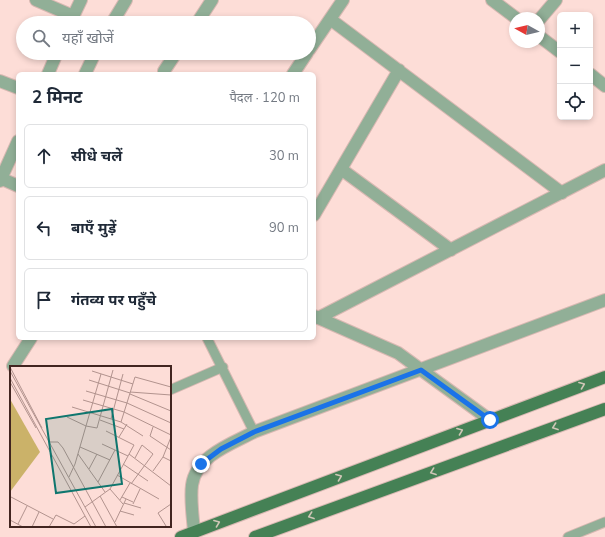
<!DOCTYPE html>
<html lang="hi">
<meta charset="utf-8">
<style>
:root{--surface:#fff;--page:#f2f2f3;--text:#1f2937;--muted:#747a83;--line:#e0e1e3}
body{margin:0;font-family:"Nunito Sans","Noto Sans Devanagari",sans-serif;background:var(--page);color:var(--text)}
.controls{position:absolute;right:12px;top:12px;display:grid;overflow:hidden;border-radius:6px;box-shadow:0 2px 6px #0003}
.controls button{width:36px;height:36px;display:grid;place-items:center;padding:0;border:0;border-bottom:1px solid var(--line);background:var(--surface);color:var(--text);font:20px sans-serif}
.compass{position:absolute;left:509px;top:12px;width:36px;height:36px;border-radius:50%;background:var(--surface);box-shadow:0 2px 6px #0003;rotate:278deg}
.stop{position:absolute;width:12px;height:12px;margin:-9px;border:3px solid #1a73e8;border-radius:50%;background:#fff}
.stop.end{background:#1a73e8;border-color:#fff;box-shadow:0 1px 4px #0008}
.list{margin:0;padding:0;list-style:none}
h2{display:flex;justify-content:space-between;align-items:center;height:52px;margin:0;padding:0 16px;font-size:17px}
h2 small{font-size:13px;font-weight:400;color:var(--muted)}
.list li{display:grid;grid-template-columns:26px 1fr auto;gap:12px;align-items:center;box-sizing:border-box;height:64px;margin:0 8px 8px;padding:0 8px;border:1px solid var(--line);border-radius:6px}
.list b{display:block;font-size:15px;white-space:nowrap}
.list em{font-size:13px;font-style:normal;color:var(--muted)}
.icon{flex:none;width:22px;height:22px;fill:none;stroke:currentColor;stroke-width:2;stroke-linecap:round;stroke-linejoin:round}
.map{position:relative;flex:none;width:605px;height:537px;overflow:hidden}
.search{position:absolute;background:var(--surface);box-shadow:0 2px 6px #0003;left:16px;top:16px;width:300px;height:44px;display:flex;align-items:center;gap:10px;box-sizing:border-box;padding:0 14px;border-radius:22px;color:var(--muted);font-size:15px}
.panel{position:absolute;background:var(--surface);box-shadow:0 2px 6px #0003;left:16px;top:72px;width:300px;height:268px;border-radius:6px}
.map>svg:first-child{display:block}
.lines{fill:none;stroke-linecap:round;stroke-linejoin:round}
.service-casing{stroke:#d8b8b2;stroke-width:11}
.minor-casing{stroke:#d8b8b2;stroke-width:14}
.primary-casing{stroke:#d8b8b2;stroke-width:14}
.service{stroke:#91af97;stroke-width:9}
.minor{stroke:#91af97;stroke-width:12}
.primary{stroke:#458155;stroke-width:12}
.oneway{stroke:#cfc6b6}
.route{stroke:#1a73e8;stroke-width:5}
.inset-road{fill:none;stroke:#b2938e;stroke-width:1}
.view{fill:#0f766e;fill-opacity:0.15;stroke:#0f766e;stroke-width:2}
.inset-edge{fill:none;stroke:#422520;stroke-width:2}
</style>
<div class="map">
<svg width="605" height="537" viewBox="0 0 605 537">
<rect width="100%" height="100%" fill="#fdddd7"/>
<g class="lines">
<defs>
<path id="service" d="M207,338L254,432
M170,390L223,367
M568,537L605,522"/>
<path id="minor" d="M36,0L73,16
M492,0L516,18
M330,19L562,193
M539,20L556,0
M70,23L81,0
M112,23L126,0
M197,23L212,0
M539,36L560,52
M309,50L343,0
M164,71L176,53
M48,74L57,53
M85,74L95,53
M293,74L307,53
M590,74L605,86
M0,81L18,88
M341,169L451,250
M0,178L18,186
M0,181L18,141
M314,215L399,70
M314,316L398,353L490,420
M318,318L605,170
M13,366L31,338
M194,532C193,517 190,500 192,485C196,456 231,444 254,432L605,300"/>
<path id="primary" d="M181,537L605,377
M255,537L605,409"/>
</defs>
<use href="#service" class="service-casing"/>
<use href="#minor" class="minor-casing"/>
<use href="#primary" class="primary-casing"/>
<use href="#service" class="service"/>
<use href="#minor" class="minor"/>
<use href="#primary" class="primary"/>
</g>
<defs><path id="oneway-chevron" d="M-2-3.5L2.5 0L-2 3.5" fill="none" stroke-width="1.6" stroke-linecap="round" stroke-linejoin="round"/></defs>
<g class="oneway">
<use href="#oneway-chevron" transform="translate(582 385) rotate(-21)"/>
<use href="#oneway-chevron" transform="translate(555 427) rotate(160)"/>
<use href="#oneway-chevron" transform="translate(460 431) rotate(-21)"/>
<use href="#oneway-chevron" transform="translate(433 472) rotate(160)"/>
<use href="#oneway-chevron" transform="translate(339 477) rotate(-21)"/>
<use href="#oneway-chevron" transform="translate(311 516) rotate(160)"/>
<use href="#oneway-chevron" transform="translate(217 523) rotate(-21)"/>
</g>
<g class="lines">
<path class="route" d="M201,464L221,449L254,432L421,370L490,420"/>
</g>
<g transform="translate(10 366)">
<rect width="161" height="161" fill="#fdddd7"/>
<path d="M0,33L30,86L0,126Z" fill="#cbb269"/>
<path class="inset-road" d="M0,1L32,62M0,5L86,161M82,5L123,18M0,12L81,161M79,14L120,27M0,16L26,62M76,25L117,37L161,57M120,26L161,29M120,28L161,45M73,34L114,46L161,69M62,41L111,56L133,70M57,51L76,60L87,62L103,4M101,53L113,8M90,54L114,63M111,56L125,11L161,21M143,61L140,70L161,84M109,71L117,58M40,76H48L53,82L96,161M92,78L118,90M70,81L100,94M68,88L95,126M119,88L161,120M153,91L161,71M113,98L138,115M79,103L87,88M143,105L153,91L161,95M107,109L149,133M59,111L65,98L91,8M88,116L105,84M121,118L143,88L132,79L125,92M100,123L113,138M90,130L107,161M1,131L43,153M112,131L123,136M110,134L120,117M114,137L131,142M123,138L130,123M75,141L100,123L124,79L96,65M110,145L124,149M0,154L13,161M105,156L116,133M8,158L17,140M156,160L148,147L161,138M22,161L29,146M39,161L46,149L64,158L75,150"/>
<path class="view" d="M102,43L112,118L46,127L36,53Z"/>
<rect width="161" height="161" class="inset-edge"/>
</g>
</svg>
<div class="controls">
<button>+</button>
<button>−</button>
<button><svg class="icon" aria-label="locate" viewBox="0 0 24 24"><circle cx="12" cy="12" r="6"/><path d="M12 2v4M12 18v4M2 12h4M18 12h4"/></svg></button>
</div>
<svg class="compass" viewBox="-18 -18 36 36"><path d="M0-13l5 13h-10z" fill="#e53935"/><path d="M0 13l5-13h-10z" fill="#747a83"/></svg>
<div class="stop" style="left:490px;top:420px"></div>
<div class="stop end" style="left:201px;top:464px"></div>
<div class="search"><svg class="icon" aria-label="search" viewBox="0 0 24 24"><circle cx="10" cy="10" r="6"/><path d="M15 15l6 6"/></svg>यहाँ खोजें</div>
<section class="panel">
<h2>2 मिनट<small>पैदल · 120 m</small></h2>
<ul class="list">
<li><svg class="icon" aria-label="ahead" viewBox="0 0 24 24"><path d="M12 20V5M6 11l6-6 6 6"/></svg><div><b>सीधे चलें</b></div><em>30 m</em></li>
<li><svg class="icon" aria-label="left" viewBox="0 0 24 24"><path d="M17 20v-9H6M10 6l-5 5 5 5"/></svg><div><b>बाएँ मुड़ें</b></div><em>90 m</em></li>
<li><svg class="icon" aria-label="arrive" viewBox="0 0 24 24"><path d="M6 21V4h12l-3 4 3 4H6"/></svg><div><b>गंतव्य पर पहुँचे</b></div></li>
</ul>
</section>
</div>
